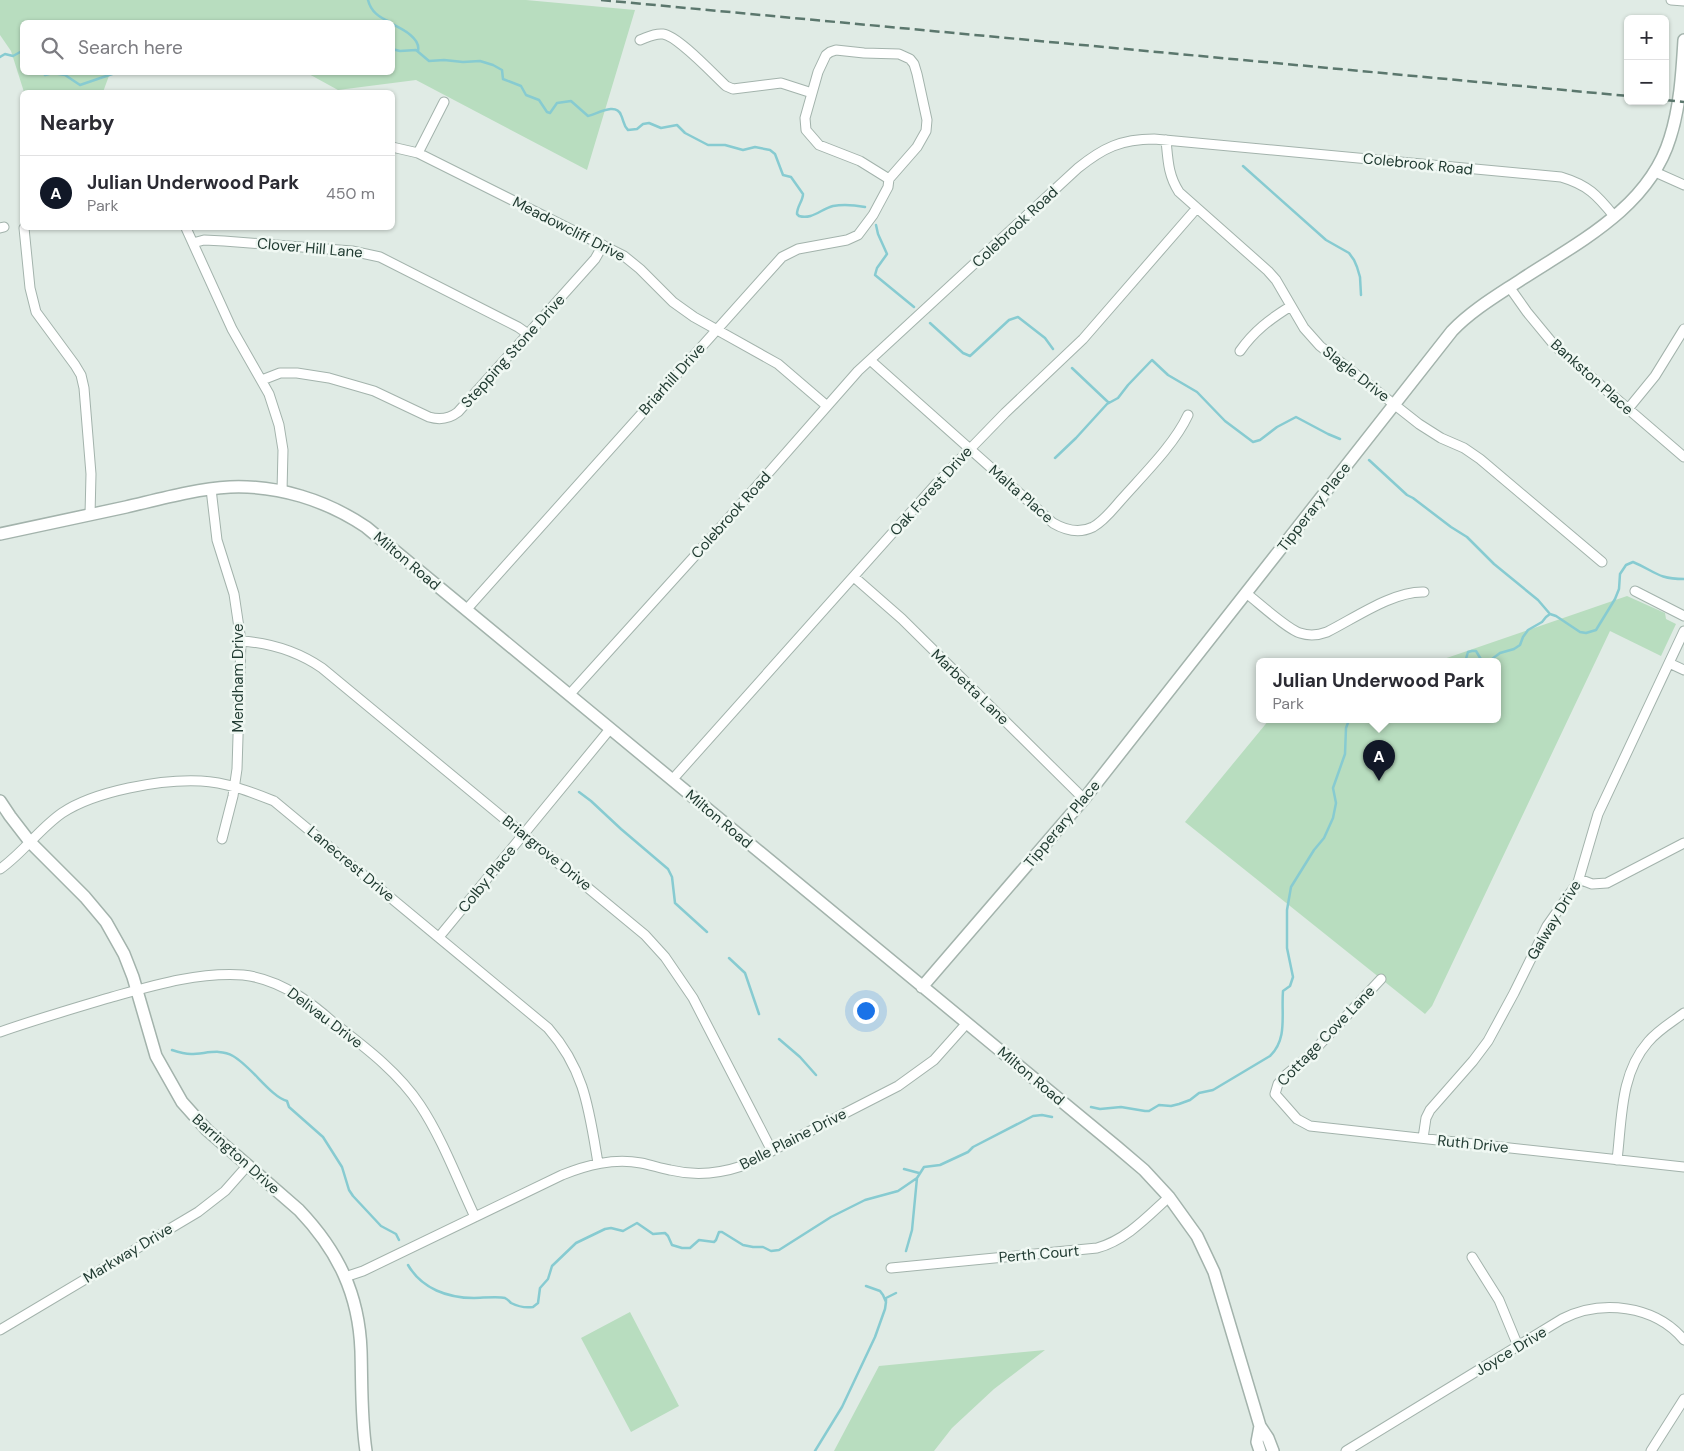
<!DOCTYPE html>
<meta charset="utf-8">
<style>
:root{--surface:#fff;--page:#f7f7f7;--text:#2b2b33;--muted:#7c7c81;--line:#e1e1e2;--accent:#111827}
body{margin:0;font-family:"DM Sans",sans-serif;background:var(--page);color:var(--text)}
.controls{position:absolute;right:15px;top:15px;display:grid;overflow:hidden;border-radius:8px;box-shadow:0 1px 4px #0004}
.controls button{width:45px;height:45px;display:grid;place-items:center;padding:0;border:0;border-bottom:1px solid var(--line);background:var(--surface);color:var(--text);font:25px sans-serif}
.you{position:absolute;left:865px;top:1010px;width:18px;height:18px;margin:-12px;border:4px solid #fff;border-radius:50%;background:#1a73e8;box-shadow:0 0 0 8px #1a73e833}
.badge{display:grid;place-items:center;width:32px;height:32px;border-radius:50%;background:var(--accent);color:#fff;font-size:16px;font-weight:700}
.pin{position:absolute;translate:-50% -41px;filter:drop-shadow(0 1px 2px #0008)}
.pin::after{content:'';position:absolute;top:26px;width:18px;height:15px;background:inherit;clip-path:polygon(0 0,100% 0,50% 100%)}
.popup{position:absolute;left:1256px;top:658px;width:245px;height:65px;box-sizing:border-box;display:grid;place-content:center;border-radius:8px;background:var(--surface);filter:drop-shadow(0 1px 4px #0005);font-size:16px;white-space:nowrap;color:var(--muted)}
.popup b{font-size:19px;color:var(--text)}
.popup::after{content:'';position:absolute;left:50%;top:100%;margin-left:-10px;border:10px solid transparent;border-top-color:var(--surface)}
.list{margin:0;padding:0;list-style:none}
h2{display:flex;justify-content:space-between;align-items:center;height:65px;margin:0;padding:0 20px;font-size:21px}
h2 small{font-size:16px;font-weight:400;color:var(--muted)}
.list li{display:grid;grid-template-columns:32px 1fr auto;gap:15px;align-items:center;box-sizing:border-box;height:75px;padding:0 20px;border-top:1px solid var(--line)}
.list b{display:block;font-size:19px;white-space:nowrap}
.list p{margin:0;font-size:16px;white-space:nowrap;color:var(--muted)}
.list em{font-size:16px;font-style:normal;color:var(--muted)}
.icon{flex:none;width:28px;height:28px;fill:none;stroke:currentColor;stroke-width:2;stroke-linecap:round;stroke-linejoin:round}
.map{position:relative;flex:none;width:1684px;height:1451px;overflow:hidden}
.search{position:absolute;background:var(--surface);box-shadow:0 1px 4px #0004;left:20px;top:20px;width:375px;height:55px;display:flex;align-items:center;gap:12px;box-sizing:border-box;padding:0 18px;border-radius:8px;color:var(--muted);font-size:19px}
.panel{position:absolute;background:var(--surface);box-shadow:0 1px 4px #0004;left:20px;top:90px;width:375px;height:140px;border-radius:8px}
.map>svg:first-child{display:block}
.green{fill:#b8ddbf}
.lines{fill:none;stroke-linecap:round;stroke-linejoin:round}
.stream{stroke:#87cbd1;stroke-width:2.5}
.minor-casing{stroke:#a3b3ac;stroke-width:11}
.tertiary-casing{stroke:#a3b3ac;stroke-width:14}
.minor{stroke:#fff;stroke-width:9}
.tertiary{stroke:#fff;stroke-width:11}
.rail{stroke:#5b776d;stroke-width:2.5;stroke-dasharray:10 5;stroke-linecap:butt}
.labels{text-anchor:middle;stroke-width:5;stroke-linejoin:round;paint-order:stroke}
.street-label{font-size:15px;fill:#213b32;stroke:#f0f8f3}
</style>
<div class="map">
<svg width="1684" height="1451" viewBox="0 0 1684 1451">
<rect width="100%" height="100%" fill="#e0ebe5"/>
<path class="green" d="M0,0H526L635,10L587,170L416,80L338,90L307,73L392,72V22H22V72L110,73L103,92H24L11,51L0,35Z
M1627,596L1665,613L1666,619L1676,624L1661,656L1610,631L1432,1006L1425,1014L1185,822L1269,720H1498V662H1435Z
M630,1312L679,1406L631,1432L581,1338Z
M1045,1350L994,1389L952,1428L934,1451H834L879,1366Z"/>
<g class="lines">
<path class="stream" d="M368,0C371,12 379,17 390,22
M392,24C402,29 421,38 418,51
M392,49L400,51L416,50L429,61L444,60L463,62L480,61L493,65L502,70L503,79L521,86L526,95L539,100L547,112L550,113L557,103L571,101L588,116C597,114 616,102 621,115C624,121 623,125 628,130L637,129L643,124L649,123L661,128L677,125L685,133L708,145H725L743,150L755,147L770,150L775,154L783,175L791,177L803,194C803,201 797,206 797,214L799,216C812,220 821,209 833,206C844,204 854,205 865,207
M0,57L5,54L13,56L22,51
M43,72L45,75L53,73L65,75L80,85L118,72
M1243,166L1326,240L1349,253L1354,260L1357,267L1360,277L1361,295
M876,225L878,234L887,254L877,268L875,275L914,307
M930,323L963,353L970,356L1009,320L1018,317L1045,338L1053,349
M1072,368L1109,403
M1055,458L1076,438L1107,404L1118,398L1128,385L1152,360L1168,375L1197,392L1225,421L1253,442L1260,440L1277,427L1296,417L1328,434L1340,439
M1369,460L1407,495L1413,498L1451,527L1467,537L1494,564L1538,600L1550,614L1556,616L1580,632L1586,633L1596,630L1615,599L1619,589L1620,574L1626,565L1633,562C1655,571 1657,579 1684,579
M1465,662L1468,652L1472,651H1476L1482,661L1486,662
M1488,662L1500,653L1514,649L1520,645L1523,637L1528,630L1542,622L1546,617L1550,614
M579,792L591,801L621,829L668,869L672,877L675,903L707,932
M729,958L745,973L759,1014
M779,1039L800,1057L816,1075
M172,1050C178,1052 184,1054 191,1054C205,1054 220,1048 233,1056C251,1066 271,1097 287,1101L289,1107L323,1137L342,1167L349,1190L353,1196L381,1226L396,1234L399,1240
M1091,1107L1100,1109L1121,1107L1145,1111H1149L1159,1105L1171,1106L1179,1104L1190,1100L1199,1093L1213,1090L1270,1056C1288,1039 1281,1014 1283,991L1290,986L1293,977L1287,948V910L1291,887L1314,850L1324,838L1333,818L1336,803L1333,788L1345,754L1346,728L1349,720
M904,1169L919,1173
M906,1251L912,1230L917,1178L924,1167L940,1165L968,1152L973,1147L1033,1116L1042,1115L1052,1117
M408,1265C422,1289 448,1298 474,1298C482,1298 498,1296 505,1298C507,1299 509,1301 511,1303C517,1306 526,1308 533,1307L538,1303L540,1288L548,1279L552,1266L576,1243L605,1229L611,1228L623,1231L637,1223L653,1234L665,1233L668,1236L672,1245L682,1248H690L699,1240L714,1242L716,1240L719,1232H722L743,1245L753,1247H763L771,1251L779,1250L831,1217L865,1200L898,1191L917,1178
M886,1301V1298L896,1293
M815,1451L842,1407L875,1337L885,1309L886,1302L883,1295L880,1291L866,1286"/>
<defs>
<path id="minor" d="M1671,0L1684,1
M640,40C648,37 654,33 663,34C678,36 713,74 726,86L733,89L781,83L812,93
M1166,140C1168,160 1168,175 1179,192L1268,271L1276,280L1304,328L1320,346L1419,424L1441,438L1464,448L1480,459L1602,562
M392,147L418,153L624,256L640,269L673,302L694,317L778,364L827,406
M418,153L444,102
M1655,172L1684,185
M0,228L4,227
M24,228L30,288L36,312L75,365L81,375L84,388L91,474L90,515
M186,228L232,329L269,394L279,425L283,450L282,491
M193,243L204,240L224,241L352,251L380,257L518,327L528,334
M1510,288L1527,312L1555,346L1684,457
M1240,351C1254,331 1270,319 1291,306
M870,360L1053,523C1065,530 1079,534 1093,527C1104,521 1113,509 1121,500C1143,475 1174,445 1188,415
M262,380L280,373H297L329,378L374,391L429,417C439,420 449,419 458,412L595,259L603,245
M1628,409L1655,376L1684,329
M211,489L217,540L234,594L241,641L237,769L233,796L222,839
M854,577L902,619L1084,799
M1635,591L1684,616
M1246,593C1259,603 1287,629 1300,633C1309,636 1319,635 1327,632C1355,618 1393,591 1424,592
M466,610L782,257L798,249L847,240L858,235L873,215L888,187L889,179L917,147L926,131L927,120L917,74L914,64L910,59L899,54L864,53L836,50L830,52L826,55L818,72L805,118L806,130L819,145L860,161L889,179
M241,641C272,643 297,651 322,668L645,935L665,957L693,998L772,1151
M1669,663L1684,670
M569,695L720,528L858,371L1078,168C1103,148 1121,139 1154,139L1561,177C1588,185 1597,195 1614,216
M672,780L937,483L1005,413L1083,339L1196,209
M0,869C23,853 39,829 62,813C95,791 161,779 201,781C226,782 251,792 274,801L548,1028C585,1070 589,1110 598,1163
M1579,879L1592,884L1607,883L1684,843
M439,937L610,729
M1381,979L1309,1056L1287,1074L1278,1084L1275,1094L1297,1119L1310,1126L1684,1167
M0,1032C37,1019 75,1008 112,997C155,985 198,972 243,975C262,977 283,986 299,996C312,1004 324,1014 335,1024C366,1048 398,1072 420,1105C442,1138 458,1181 475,1217
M1423,1138L1426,1118L1430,1110L1473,1061L1488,1041L1514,993L1547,926L1578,882L1598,814L1684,631
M1617,1160C1622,1119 1620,1074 1648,1042C1658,1030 1672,1022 1684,1013
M1472,1257L1499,1300L1518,1346
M891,1268L1097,1248C1126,1240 1147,1217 1169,1197
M345,1277L363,1271L562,1175C587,1165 613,1158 641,1163C651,1165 660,1168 670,1170C695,1176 718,1174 742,1166L898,1086L934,1060L967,1023
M0,1330L198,1212L225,1191L248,1165
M1346,1451L1562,1319C1601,1299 1655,1305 1684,1340
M1651,1451L1684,1399"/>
<path id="tertiary" d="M0,534C42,525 84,516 126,507C160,499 195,489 230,487C278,485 326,500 366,527L1117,1147L1144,1170L1169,1197L1197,1236L1214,1272L1260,1426L1268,1438L1273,1451
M0,801L10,816L30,842L85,897L106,922L124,954L133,977L156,1056L182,1102L207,1130L299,1210C338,1251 359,1294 361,1351C362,1385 361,1418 366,1451
M922,987L1084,799L1452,331C1472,310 1498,295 1522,279C1579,242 1649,207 1670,138C1680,107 1682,73 1684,40
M1260,1426L1257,1442L1260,1451"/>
</defs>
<use href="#minor" class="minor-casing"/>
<use href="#tertiary" class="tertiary-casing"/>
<use href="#minor" class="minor"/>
<use href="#tertiary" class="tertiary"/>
<path class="rail" d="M601,0L1628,96
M1665,100L1684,102"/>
</g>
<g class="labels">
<g class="street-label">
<text transform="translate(1418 164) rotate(6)" y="5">Colebrook Road</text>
<text transform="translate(1015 227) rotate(-43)" y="5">Colebrook Road</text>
<text transform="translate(569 229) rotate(27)" y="5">Meadowcliff Drive</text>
<text transform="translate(310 248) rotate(5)" y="5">Clover Hill Lane</text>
<text transform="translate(513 351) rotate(-48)" y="5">Stepping Stone Drive</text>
<text transform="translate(1356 374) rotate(38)" y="5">Slagle Drive</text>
<text transform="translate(1592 377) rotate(42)" y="5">Bankston Place</text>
<text transform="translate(672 379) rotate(-48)" y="5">Briarhill Drive</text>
<text transform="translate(931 491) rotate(-48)" y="5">Oak Forest Drive</text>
<text transform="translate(1021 494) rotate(41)" y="5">Malta Place</text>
<text transform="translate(1314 507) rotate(-52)" y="5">Tipperary Place</text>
<text transform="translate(731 515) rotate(-48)" y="5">Colebrook Road</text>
<text transform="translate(407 561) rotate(40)" y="5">Milton Road</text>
<text transform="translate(238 678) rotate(-90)" y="5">Mendham Drive</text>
<text transform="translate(970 687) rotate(44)" y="5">Marbetta Lane</text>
<text transform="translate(719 819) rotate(40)" y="5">Milton Road</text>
<text transform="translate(1062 824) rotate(-50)" y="5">Tipperary Place</text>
<text transform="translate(547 853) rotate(39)" y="5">Briargrove Drive</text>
<text transform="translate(351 864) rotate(40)" y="5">Lanecrest Drive</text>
<text transform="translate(487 879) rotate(-51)" y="5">Colby Place</text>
<text transform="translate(1554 920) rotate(-59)" y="5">Galway Drive</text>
<text transform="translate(325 1018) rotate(37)" y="5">Delivau Drive</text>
<text transform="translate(1326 1036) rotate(-46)" y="5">Cottage Cove Lane</text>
<text transform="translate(1031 1076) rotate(40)" y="5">Milton Road</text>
<text transform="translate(793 1139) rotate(-27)" y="5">Belle Plaine Drive</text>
<text transform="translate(1473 1144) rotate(6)" y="5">Ruth Drive</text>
<text transform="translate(236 1154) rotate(42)" y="5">Barrington Drive</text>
<text transform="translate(128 1253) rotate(-31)" y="5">Markway Drive</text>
<text transform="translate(1039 1254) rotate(-5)" y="5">Perth Court</text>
<text transform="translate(1511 1351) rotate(-31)" y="5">Joyce Drive</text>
</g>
</g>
</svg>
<div class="controls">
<button>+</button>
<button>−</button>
</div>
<div class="you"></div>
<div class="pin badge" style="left:1379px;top:781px">A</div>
<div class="popup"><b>Julian Underwood Park</b>Park</div>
<div class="search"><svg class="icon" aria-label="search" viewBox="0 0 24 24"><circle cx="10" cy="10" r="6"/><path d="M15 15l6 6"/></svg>Search here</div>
<section class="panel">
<h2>Nearby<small></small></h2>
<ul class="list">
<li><span class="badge">A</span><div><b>Julian Underwood Park</b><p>Park</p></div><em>450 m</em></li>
</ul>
</section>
</div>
